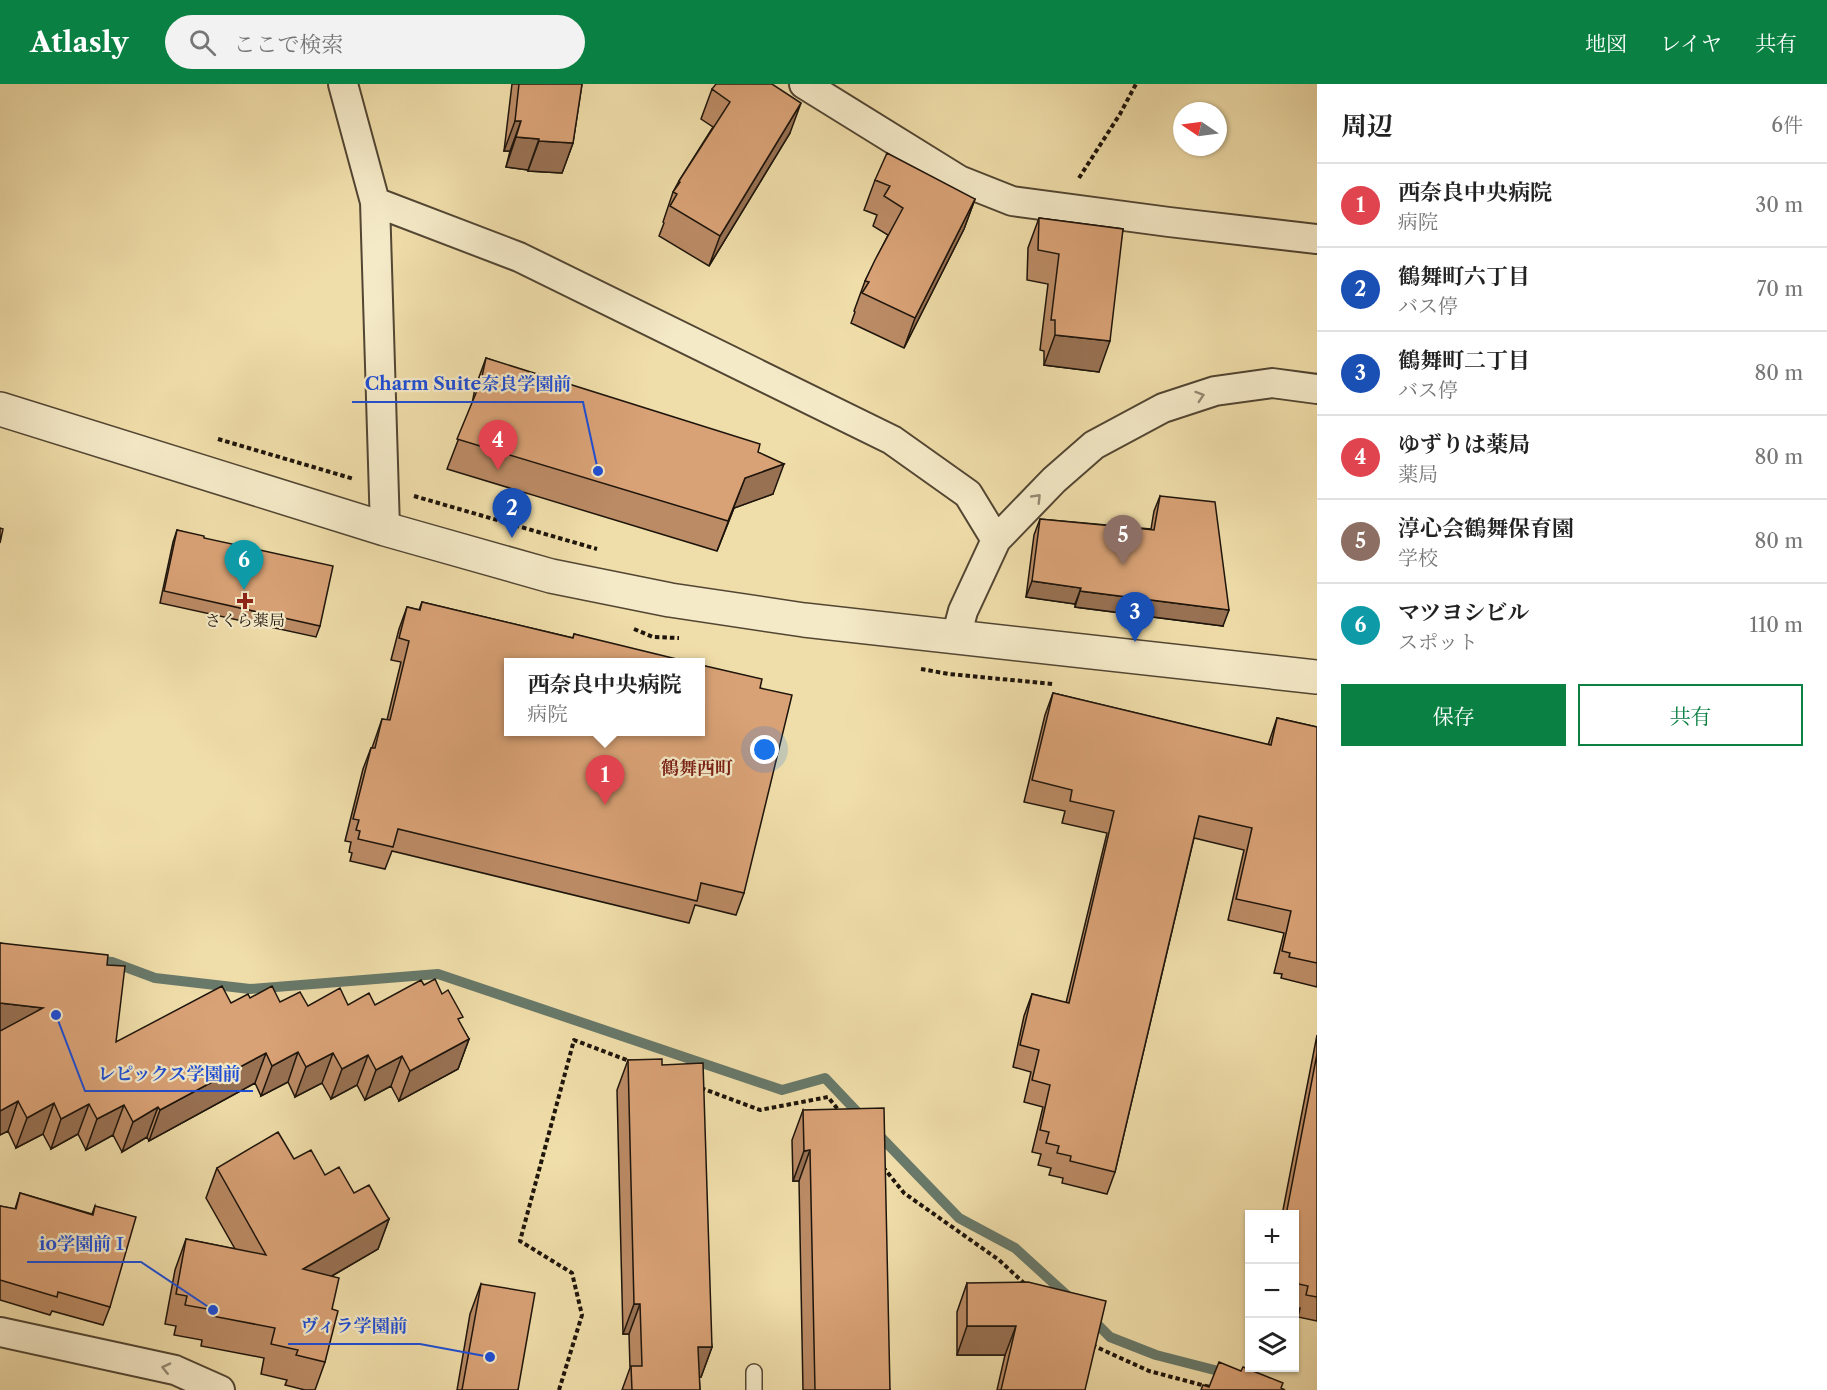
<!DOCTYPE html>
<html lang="ja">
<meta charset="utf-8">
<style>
:root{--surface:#fff;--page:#f2f2f2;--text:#222;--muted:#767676;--line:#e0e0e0;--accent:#0b8043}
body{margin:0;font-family:"Libre Caslon Text","Noto Serif JP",serif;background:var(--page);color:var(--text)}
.controls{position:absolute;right:18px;bottom:18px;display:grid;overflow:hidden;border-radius:0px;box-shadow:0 2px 4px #0004}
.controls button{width:54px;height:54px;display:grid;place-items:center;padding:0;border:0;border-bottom:2px solid var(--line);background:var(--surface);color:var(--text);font:30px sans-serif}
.compass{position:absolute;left:1173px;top:18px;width:54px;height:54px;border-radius:50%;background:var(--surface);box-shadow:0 2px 4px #0004;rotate:283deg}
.you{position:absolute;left:765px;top:666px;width:21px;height:21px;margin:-15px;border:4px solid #fff;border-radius:50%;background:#1a73e8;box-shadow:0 0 0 9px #1a73e833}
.badge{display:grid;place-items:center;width:39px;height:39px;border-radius:50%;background:var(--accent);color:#fff;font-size:20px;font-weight:700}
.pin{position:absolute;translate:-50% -50px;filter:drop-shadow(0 2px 3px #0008)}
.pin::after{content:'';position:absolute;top:32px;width:21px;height:18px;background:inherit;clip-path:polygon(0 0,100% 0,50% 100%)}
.popup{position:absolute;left:504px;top:574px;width:201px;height:78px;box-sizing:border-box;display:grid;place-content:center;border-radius:0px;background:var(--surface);filter:drop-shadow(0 2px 4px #0005);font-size:20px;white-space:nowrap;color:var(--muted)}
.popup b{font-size:22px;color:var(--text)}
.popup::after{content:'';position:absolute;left:50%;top:100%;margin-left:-12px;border:12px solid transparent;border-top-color:var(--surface)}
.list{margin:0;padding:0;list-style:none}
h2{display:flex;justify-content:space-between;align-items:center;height:78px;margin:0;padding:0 24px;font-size:26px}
h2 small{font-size:20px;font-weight:400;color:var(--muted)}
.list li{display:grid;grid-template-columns:39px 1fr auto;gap:18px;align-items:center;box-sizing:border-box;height:84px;padding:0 24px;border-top:2px solid var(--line)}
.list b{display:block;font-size:22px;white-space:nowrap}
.list p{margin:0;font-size:20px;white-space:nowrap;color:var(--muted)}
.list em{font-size:20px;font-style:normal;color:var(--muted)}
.actions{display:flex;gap:12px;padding:18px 24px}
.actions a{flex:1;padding:14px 0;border:2px solid var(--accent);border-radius:0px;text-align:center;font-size:21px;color:var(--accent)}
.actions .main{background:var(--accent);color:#fff}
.icon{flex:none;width:33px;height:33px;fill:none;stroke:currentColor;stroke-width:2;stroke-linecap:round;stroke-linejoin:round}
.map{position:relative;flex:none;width:1317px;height:1306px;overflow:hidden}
header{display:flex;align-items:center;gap:36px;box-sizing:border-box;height:84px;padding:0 30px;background:var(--accent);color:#fff}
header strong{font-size:28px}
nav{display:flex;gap:33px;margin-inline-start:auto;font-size:21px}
.search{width:420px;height:54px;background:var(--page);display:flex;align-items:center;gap:15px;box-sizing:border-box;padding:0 21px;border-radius:33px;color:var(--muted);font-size:22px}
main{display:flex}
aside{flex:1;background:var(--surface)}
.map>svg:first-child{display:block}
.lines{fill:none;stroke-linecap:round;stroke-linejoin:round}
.stream{stroke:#68796a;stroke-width:10}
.service-casing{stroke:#524633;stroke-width:18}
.minor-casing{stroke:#524633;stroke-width:32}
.tertiary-casing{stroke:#524633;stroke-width:36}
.path{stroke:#1d140b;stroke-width:4;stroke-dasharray:4.5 3;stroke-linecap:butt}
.service{stroke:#f5eac8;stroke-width:15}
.minor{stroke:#f5eac8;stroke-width:28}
.tertiary{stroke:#f5eac8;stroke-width:33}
.wall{fill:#bb8b65;stroke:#1d140b;stroke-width:1.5}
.shaded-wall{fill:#987153;stroke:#1d140b;stroke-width:1.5}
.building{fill:#d9a276;stroke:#1d140b;stroke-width:1.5}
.oneway{stroke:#948a73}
.poi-dot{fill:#8f2418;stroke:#f5eac8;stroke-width:2}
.labels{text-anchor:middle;stroke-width:4.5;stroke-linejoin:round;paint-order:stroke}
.poi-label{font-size:16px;fill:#1d140b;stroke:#f5eac8}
.neighbourhood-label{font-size:18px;font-weight:bold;fill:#7a1f14;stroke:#f5eac8}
.leader{fill:none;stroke:#1d4ed8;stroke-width:2}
.callout-dot{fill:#1d4ed8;stroke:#f5eac8;stroke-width:2}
.callout-label{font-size:18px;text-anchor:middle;font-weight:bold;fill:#1d4ed8;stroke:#f5eac8;stroke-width:4.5;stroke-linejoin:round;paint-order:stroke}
</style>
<header>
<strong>Atlasly</strong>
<div class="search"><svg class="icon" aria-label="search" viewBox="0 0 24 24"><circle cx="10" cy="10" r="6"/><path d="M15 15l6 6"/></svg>ここで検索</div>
<nav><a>地図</a><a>レイヤ</a><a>共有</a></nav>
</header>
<main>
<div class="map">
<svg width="1317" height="1306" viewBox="0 0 1317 1306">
<rect width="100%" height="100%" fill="#f0deaa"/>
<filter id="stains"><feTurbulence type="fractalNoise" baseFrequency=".00333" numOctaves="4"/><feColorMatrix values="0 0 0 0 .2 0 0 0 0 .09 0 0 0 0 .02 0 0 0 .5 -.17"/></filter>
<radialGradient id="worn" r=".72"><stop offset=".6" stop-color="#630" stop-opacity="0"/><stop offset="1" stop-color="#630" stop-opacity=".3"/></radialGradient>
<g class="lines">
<path class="stream" d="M94,876L112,878L155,894L250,905L438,890L782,1006L825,994L862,1033
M875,1047L959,1134L1015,1164L1071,1215
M1091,1234L1110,1253L1156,1271L1230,1290"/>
<defs>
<path id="service" d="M754,1288V1306"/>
<path id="minor" d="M343,0L375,118
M804,0L959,96L1012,117L1169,138L1317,155
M385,445L375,118L519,173L892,356L968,410L996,456
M956,553L963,527L996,456L1054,396L1094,361L1163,324L1215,307L1272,299L1317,305
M0,1248L175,1286L220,1306"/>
<path id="tertiary" d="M0,325L385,445L551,492L670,516L804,536L1317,593"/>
</defs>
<use href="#service" class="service-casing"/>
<use href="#minor" class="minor-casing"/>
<use href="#tertiary" class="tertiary-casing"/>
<path class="path" d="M1079,94L1120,30L1136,0
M218,355L354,395
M414,412L597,465
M634,545L653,553L679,554
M921,585L949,590L1053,600
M701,1004L760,1026L828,1013L840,1028
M883,1083L904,1109L999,1176L1025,1200
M1092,1261L1149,1287L1221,1306
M559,1306L582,1231L572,1189L520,1157L574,956L632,978"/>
<use href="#service" class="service"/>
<use href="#minor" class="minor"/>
<use href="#tertiary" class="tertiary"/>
</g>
<path class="wall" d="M512,0H582L573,59L562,89L528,87V86L506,83L510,67H504Z
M712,5L790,49L709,182L659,152L664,139L663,138L673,108L679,97L713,43L701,35Z
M875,96L975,115L964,145L904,264L851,239L855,228L854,227L865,197L888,151L873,142L877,131L864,126Z
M1039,134L1123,145L1099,288L1044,281V267L1040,266L1048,200L1027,196L1028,164Z
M486,274L758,368L773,410L734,424L717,467L447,385L472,320L475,304Z
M1160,412L1223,542L1075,523V520L1026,513L1034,451L1040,435L1151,445L1154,427Z
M177,446L204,454L320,542L316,553L160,519L173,458Z
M422,518L573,554L574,550L760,604L744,809L736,831L695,821L689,839L392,767L385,785L350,777L352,769L349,768L351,758L345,757L363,685L371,664H372L382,635L387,636L401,578L391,576L399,545L407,523L419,526Z
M1053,609L1268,661L1277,634L1317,643V903L1281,894L1282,890L1274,889L1284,849L1228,836L1244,766L1194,754L1115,1088L1107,1110L1062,1099L1063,1094L1049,1091L1051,1084L1038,1081L1041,1070L1032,1068L1043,1023L1024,1018L1031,988L1013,983L1024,932L1032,910L1066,919L1107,749L1062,739L1065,727L1024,718L1045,631Z
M0,859L107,881L116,958L250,914L308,922L375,921L424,901L442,910L469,955L458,985L399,1017L391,1002L365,1016L357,1001L331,1015L322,999L295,1013L288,998L261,1012L255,999L149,1057L147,1053L122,1068L113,1051L86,1066L78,1050L51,1065L43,1050L16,1064L8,1047L0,1051Z
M1317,951V1237L1298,1233L1300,1224L1294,1223V1131H1282Z
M628,976L662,981L712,1263L701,1293H699L700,1306H622L630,1284L629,1250H623L617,1006Z
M803,1026L890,1306H803L799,1097H793L792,1056Z
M294,1075L325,1091L354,1109L389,1135L378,1165L332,1192V1225L325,1278L315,1306H305L285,1301L287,1296L261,1290L264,1274L201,1262L202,1256L174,1251L176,1242L165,1240L175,1186L186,1155L235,1165L206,1114L217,1084Z
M20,1109L92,1130L95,1122L110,1223L103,1241L52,1227L50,1231L0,1216V1122L15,1125Z
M967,1199L1085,1306H997L1005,1271H957V1228Z
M481,1200L518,1306H457L470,1230Z"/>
<path class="shaded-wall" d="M801,19L790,49L709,182L720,152Z
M515,37H521L510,67H504Z
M516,53L539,55L528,86L506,83Z
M539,57L573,59L562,89L528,87Z
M975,115L964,145L904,264L915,234Z
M1055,251L1110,257L1099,288L1044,281Z
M784,380L773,410L734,424L717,467L745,394Z
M1032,497L1081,504L1075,520L1026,513Z
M1080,507L1229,526L1223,542L1075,523Z
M0,919L43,924L0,950Z
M469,955L458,985L399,1017L410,987Z
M298,968L288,998L261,1012L272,982Z
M266,969L255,999L149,1057L160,1026Z
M333,969L322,999L295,1013L306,983Z
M368,971L357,1001L331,1015L342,985Z
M402,972L391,1002L365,1016L376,986Z
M18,1017L8,1047L0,1051V1027Z
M54,1019L43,1050L16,1064L27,1034Z
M89,1020L78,1050L51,1065L61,1035Z
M124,1021L113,1051L86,1066L97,1035Z
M158,1023L147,1053L122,1068L133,1038Z
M810,1066L799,1097H793L804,1067Z
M389,1135L378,1165L292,1215L303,1185Z
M634,1220H640L629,1250H623Z
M967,1242H1016L1005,1271H957Z
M698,1263H712L701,1293L687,1294Z"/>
<path class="building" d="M519,0H582L573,59L539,57V55L516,53L521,37H515Z
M716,0H772L801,19L720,152L670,122L677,110L673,108L680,98L679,97L730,18L712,5Z
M887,69L975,115L915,234L862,209L869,198L865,197L875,176L903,124L884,112L890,102L875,96Z
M1039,134L1123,145L1110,257L1055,251V236H1051L1059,170L1038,166Z
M486,274L760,360L758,368L784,380L745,394L728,437L457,355L481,297Z
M1160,412L1215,418L1229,526L1080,507L1081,504L1032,497L1040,435L1154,446Z
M0,444L3,445L0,459Z
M177,446L204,452V454L333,482L320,542L164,507Z
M422,518L573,554L574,550L693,579H509V648H701V581L762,595L760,604L792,611L744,809L701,799L697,817L398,745L393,763L358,755L360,747L356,746L359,736L353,735L371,664H375L382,635L390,636L409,557L399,554L407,523L420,526Z
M1053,609L1271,661L1277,634L1317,643V879L1289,873L1290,869L1282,867L1291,827L1236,815L1252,744L1199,732L1115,1088L1070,1077L1071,1072L1057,1069L1059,1062L1046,1059L1049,1048L1040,1046L1050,1001L1032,996L1039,966L1020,961L1032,910L1069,919L1114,727L1070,717L1072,706L1032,696Z
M0,859L108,871L107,881L125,882L116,958L222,902L231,919L248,910L250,914L272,902L280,918L300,908L308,922L340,904L348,921L369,909L375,921L421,896L424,901L435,895L442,910L448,906L463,933L458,935L469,955L410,987L402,972L376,986L368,971L342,985L333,969L306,983L298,968L272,982L266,969L160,1026L158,1023L133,1038L124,1021L97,1035L89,1020L61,1035L54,1019L27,1034L18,1017L0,1027V947L43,924L0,919Z
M1317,970V1213L1306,1211L1308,1202L1294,1199V1131H1286Z
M662,975V981L703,979L712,1263H698L700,1306H632L631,1282H642L640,1220H634L628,976Z
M884,1024L890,1306H815L810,1066L804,1067L803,1026Z
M278,1048L294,1075L311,1066L325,1091L339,1083L354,1109L369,1101L389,1135L303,1185L339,1194L332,1225L338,1227L325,1278L296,1271L298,1266L271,1260L275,1244L212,1232L213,1226L185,1221L187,1212L176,1210L186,1155L266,1171L217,1084Z
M20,1109L93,1131L95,1122L136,1133L110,1223L58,1208L57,1213L0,1196V1122L16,1125Z
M1028,1198L1106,1217L1085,1306H1001L1016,1242H967V1199Z
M481,1200L535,1209L518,1306H462Z
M1219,1278L1241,1287L1243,1283L1283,1299L1281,1304L1285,1306H1201L1203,1301L1209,1303Z"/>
<defs><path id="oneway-chevron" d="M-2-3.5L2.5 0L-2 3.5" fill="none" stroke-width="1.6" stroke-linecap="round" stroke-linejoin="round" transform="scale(1.5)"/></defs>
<g class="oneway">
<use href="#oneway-chevron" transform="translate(1200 312) rotate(-18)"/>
<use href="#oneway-chevron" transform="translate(1037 414) rotate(-46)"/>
<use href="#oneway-chevron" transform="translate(166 1284) rotate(-167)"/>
</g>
<path class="poi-dot" d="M242 508h6v6h6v6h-6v6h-6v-6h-6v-6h6z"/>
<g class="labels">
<g class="poi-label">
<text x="245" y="542">さくら薬局</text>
</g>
<g class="neighbourhood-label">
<text x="697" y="690">鶴舞西町</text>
</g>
</g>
<path class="leader" d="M598 387L583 318H352M56 931L85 1007H253M213 1226L141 1178H27M490 1273L420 1260H288"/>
<g class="callout-dot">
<circle cx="598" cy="387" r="6"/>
<circle cx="56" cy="931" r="6"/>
<circle cx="213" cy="1226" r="6"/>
<circle cx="490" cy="1273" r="6"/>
</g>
<g class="callout-label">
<text x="468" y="306">Charm Suite奈良学園前</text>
<text x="169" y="996">レピックス学園前</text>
<text x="84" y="1166">io学園前Ⅰ</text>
<text x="354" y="1248">ヴィラ学園前</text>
</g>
<rect width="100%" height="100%" filter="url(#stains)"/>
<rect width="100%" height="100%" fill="url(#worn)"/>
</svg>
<div class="controls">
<button>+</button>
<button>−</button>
<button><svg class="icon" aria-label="layers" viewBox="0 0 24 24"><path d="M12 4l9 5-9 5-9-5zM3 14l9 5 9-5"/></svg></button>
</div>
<svg class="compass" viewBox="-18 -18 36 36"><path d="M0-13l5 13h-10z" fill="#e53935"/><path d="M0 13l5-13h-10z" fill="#767676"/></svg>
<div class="you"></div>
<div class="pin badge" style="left:605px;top:721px;background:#e0444e">1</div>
<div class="popup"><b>西奈良中央病院</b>病院</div>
<div class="pin badge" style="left:512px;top:454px;background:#1a4fb4">2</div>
<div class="pin badge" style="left:1135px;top:558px;background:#1a4fb4">3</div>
<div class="pin badge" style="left:498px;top:386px;background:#e0444e">4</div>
<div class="pin badge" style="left:1123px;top:481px;background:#8d6e63">5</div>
<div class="pin badge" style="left:244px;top:506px;background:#0f9aa8">6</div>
</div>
<aside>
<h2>周辺<small>6件</small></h2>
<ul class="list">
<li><span class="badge" style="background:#e0444e">1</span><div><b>西奈良中央病院</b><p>病院</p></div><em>30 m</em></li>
<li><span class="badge" style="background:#1a4fb4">2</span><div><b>鶴舞町六丁目</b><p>バス停</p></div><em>70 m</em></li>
<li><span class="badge" style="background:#1a4fb4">3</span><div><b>鶴舞町二丁目</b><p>バス停</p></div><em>80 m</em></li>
<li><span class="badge" style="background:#e0444e">4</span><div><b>ゆずりは薬局</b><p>薬局</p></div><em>80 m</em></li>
<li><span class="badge" style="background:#8d6e63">5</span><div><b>淳心会鶴舞保育園</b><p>学校</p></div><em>80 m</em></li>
<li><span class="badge" style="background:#0f9aa8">6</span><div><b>マツヨシビル</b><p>スポット</p></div><em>110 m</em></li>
</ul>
<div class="actions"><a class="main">保存</a><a>共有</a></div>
</aside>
</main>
